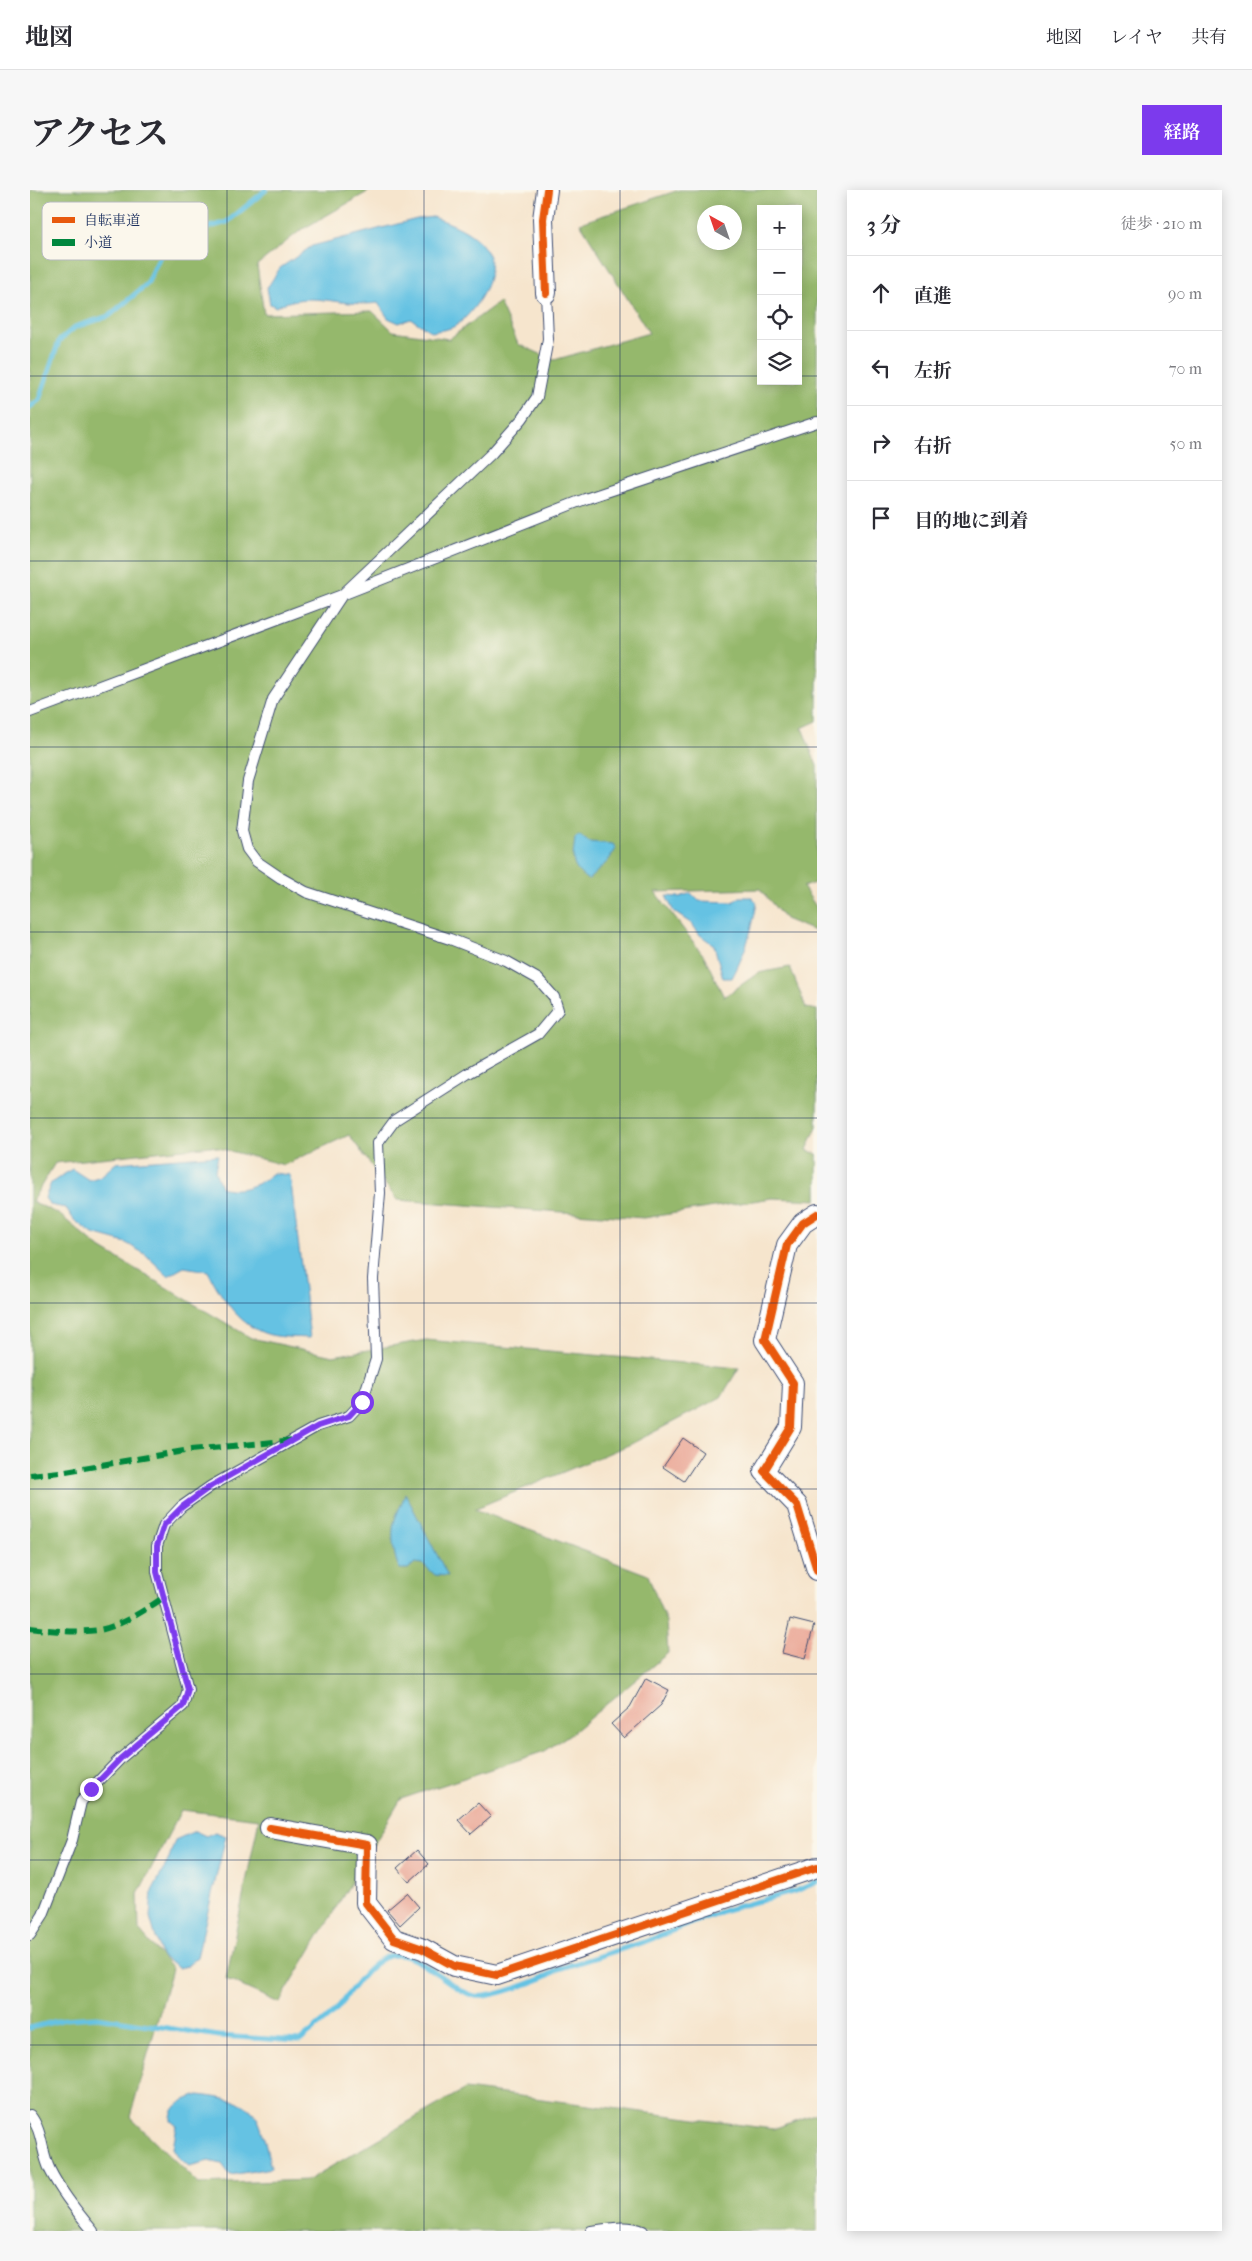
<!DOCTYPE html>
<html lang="ja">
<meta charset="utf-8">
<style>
:root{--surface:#fff;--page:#f7f7f7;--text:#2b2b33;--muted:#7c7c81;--line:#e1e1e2;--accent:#7c3aed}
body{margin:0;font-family:"IM FELL French Canon","Noto Serif JP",serif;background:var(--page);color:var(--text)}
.controls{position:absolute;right:15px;top:15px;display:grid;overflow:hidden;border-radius:0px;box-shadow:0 2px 12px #0003}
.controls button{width:45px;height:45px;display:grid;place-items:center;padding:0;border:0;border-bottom:1px solid var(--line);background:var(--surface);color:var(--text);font:25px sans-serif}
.compass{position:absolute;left:667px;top:15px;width:45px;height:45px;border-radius:50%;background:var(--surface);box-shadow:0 2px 12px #0003;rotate:320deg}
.stop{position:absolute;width:15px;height:15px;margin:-11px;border:4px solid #7c3aed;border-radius:50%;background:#fff}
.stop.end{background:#7c3aed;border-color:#fff;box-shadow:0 1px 5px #0008}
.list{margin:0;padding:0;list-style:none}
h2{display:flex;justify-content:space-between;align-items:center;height:65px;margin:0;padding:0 20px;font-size:21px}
h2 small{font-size:16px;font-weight:400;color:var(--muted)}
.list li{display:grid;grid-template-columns:32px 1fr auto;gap:15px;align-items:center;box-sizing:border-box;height:75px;padding:0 20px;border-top:1px solid var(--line)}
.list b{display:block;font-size:19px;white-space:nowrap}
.list em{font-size:16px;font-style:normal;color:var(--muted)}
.icon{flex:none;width:28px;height:28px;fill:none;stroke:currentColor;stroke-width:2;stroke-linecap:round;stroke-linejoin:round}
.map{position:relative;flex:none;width:787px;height:2041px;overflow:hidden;border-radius:0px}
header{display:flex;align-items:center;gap:30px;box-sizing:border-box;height:70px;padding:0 25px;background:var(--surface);border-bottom:1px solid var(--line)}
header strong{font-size:24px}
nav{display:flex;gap:28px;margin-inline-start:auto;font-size:18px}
.intro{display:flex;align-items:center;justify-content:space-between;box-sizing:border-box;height:120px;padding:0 30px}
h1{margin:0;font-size:35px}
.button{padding:12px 22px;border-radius:0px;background:var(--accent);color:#fff;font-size:18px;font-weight:700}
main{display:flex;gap:30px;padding:0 30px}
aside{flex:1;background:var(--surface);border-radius:0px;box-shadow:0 2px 12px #0003}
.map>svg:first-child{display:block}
.forest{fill:#95b86c;stroke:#587465;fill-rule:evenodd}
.water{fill:#65c2e3;stroke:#4078a0}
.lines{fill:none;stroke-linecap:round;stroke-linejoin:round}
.stream{stroke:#65c2e3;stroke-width:5}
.building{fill:#ebaa9a}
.service-casing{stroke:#3c4a6f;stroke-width:12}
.minor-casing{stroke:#3c4a6f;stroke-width:22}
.service{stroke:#fff;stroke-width:10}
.minor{stroke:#fff;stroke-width:20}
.quiet{stroke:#00873e;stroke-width:6;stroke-dasharray:12 6;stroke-linecap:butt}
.cycleway-casing{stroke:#fbf7ec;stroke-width:11}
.cycleway{stroke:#e8590c;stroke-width:8}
.route{stroke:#7c3aed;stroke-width:6}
.grid{fill:none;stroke:#1b2f5e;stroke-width:1;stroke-opacity:0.55}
.key{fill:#fbf7ec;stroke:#b8bbc1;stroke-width:1}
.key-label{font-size:14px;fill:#1b2f5e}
</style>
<header>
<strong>地図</strong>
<nav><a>地図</a><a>レイヤ</a><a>共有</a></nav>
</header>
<div class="intro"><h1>アクセス</h1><a class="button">経路</a></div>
<main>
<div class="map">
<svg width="787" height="2041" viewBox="0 0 787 2041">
<rect width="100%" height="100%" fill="#fbf7ec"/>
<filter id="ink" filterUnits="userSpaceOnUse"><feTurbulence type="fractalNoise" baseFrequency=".02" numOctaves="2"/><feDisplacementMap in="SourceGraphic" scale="10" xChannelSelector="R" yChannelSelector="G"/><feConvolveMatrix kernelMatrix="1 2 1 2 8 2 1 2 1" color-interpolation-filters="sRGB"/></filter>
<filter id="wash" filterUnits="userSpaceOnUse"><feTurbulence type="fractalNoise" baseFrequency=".0096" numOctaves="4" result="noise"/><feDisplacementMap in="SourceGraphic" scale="20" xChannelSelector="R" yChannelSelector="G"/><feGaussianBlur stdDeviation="1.12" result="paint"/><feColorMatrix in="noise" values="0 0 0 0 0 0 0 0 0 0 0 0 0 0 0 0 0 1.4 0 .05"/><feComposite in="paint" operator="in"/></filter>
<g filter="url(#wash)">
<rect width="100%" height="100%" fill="#f6e5cd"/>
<path class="forest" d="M0,0H341L271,40L227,75L234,124L342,121L363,141L419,149L469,112L488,154L524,170L619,143L550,33L649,0H787V531L772,538L787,576V692L773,697L787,718V742L755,729L730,699L625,702L674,766L694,807L728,783L760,777L776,818L787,820V936L777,960L787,964V1010L742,1008L614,1028L367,1010L319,945L254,975L181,956L25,973L2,1011L30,1025L67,1056L221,1148L303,1166L396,1150L709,1178L691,1207L601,1254L444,1319L618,1385L636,1432L638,1463L543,1542L515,1561L371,1609L249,1813L196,1789L229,1629L151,1620L108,1704L109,1740L142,1779L100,1927L169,1994L278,1990L435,1899L743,1939L787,1923V2041H0ZM731,19H768V191H731ZM674,22H704V52H674Z"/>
<path class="water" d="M403,27C423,34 451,44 459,67C466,90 444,124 425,136C419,140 409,140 402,142L381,129L369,133L358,128L348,113C313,118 279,99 246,117L240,114L237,98L250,78L282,56L387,29Z
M549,645L559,652L583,654L586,659L578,671L558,690C539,676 543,669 545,648Z
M661,703L669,711L703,712L710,707H722L727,713C722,740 715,764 702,788H693L684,755L670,745L662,734L644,722L636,706L650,707Z
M188,965L185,981L191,997C210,1003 228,996 243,983L260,985L280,1148C266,1147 247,1148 234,1143C207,1133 190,1105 178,1081L154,1077L138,1086L115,1064L96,1053L63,1044L44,1030L36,1018L20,1015L15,1008L21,993L42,979L59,990L71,986L86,973Z
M375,1303L418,1386L405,1385L393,1374L385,1373L378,1379H370C364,1370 362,1349 363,1339C364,1326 372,1316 375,1303Z
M165,1641L176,1646L185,1642L196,1646L167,1767L157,1776L148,1778L131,1766L120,1727L122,1701L138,1671L145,1650Z
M169,1905C233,1913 227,1921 241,1978L200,1985L192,1974L179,1971L159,1976L150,1969L143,1958L147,1936L141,1931C140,1915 155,1909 169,1905Z"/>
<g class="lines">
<path class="stream" d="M0,217L9,210L29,151L45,137L79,126L117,94L130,66L156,44L197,32L236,0
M0,1838L35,1829L67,1827L189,1846L270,1851C281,1841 294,1832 305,1821C320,1804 333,1779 354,1768C383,1753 417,1799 445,1806C460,1809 516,1789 528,1779L614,1752L695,1720L766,1701L787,1692"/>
</g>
<g id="blocks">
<path class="building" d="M653,1248L673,1262L654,1291L633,1277Z
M760,1429L784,1435L775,1469L752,1463Z
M616,1488L639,1500L631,1515L594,1548L581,1534L600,1517Z
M448,1613L461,1627L441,1644L428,1630Z
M387,1660L399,1674L379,1692L367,1678Z
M377,1703L389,1717L370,1735L357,1720Z"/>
</g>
</g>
<g filter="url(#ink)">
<use href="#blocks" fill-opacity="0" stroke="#3c4a6f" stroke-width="1"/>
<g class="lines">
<defs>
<path id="service" d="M0,522L312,405L555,309L787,232
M0,1745L13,1725L42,1650L51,1612L61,1599L91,1568L153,1516L158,1499L127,1382V1356L134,1335L151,1317L181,1296L288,1236L319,1226L332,1212L346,1169L343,1089L350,1003L348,953L365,930L437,884L508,844L528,820L524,807L508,789L476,771L420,749L276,702L251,688L226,671L217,659L212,641L218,591L243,509L312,405L462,263L492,229L507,207L518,149L516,103
M0,1925C13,1941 11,1962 20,1980C31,2002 47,2022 63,2041
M561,2041C579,2039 596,2034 613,2041"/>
<path id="minor" d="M516,103L513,29L517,0
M787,1024L773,1033L757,1055L735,1150L763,1193L761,1237L734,1281L767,1315L787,1380
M240,1638L337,1655L336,1713L364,1749L393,1759L424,1776L467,1785L787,1677"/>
</defs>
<use href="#service" class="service-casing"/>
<use href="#minor" class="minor-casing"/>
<use href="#service" class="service"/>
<use href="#minor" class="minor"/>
<path class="quiet" d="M0,1285L30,1282L160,1260L265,1250
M0,1438C23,1441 46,1443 69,1440C91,1436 117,1419 134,1407"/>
<defs>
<path id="cycleway" d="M516,103L513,29L517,0
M787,1024L773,1033L757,1055L735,1150L763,1193L761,1237L734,1281L767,1315L787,1380
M240,1638L337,1655L336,1713L364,1749L393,1759L424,1776L467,1785L787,1677"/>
</defs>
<use href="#cycleway" class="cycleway-casing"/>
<use href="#cycleway" class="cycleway"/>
</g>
</g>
<g class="lines" filter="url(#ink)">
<path class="route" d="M61,1599L91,1568L153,1516L158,1499L127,1382V1356L134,1335L152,1317L181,1296L288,1236L319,1226L332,1212"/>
</g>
<path class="grid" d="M197,0V2041M394,0V2041M590,0V2041M0,186H731M768,186H787M0,371H787M0,557H787M0,742H787M0,928H787M0,1113H787M0,1299H787M0,1484H787M0,1670H787M0,1855H787"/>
<rect x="12" y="12" width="166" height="58" rx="8" class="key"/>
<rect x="22" y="27" width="23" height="6" fill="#e8590c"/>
<rect x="22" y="49" width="23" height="7" fill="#00873e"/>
<g class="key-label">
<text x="54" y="35">自転車道</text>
<text x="54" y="57">小道</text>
</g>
</svg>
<div class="controls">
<button>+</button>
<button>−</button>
<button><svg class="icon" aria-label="locate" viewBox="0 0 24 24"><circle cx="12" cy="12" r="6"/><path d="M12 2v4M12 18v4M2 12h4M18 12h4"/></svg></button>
<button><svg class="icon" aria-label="layers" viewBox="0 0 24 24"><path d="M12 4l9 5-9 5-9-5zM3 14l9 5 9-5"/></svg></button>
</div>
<svg class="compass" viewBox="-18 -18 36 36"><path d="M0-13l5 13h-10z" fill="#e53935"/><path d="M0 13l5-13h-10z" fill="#7c7c81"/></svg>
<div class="stop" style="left:332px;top:1212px"></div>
<div class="stop end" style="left:61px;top:1599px"></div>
</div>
<aside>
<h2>3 分<small>徒歩 · 210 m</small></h2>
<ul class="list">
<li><svg class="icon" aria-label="ahead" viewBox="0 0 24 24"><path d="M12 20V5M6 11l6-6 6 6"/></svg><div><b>直進</b></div><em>90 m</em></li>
<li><svg class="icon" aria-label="left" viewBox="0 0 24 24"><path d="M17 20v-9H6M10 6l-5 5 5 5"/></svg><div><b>左折</b></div><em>70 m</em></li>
<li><svg class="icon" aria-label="right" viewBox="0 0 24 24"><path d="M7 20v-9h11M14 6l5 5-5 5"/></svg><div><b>右折</b></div><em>50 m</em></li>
<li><svg class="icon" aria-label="arrive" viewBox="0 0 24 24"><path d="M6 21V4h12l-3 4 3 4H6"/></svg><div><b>目的地に到着</b></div></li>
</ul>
</aside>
</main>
